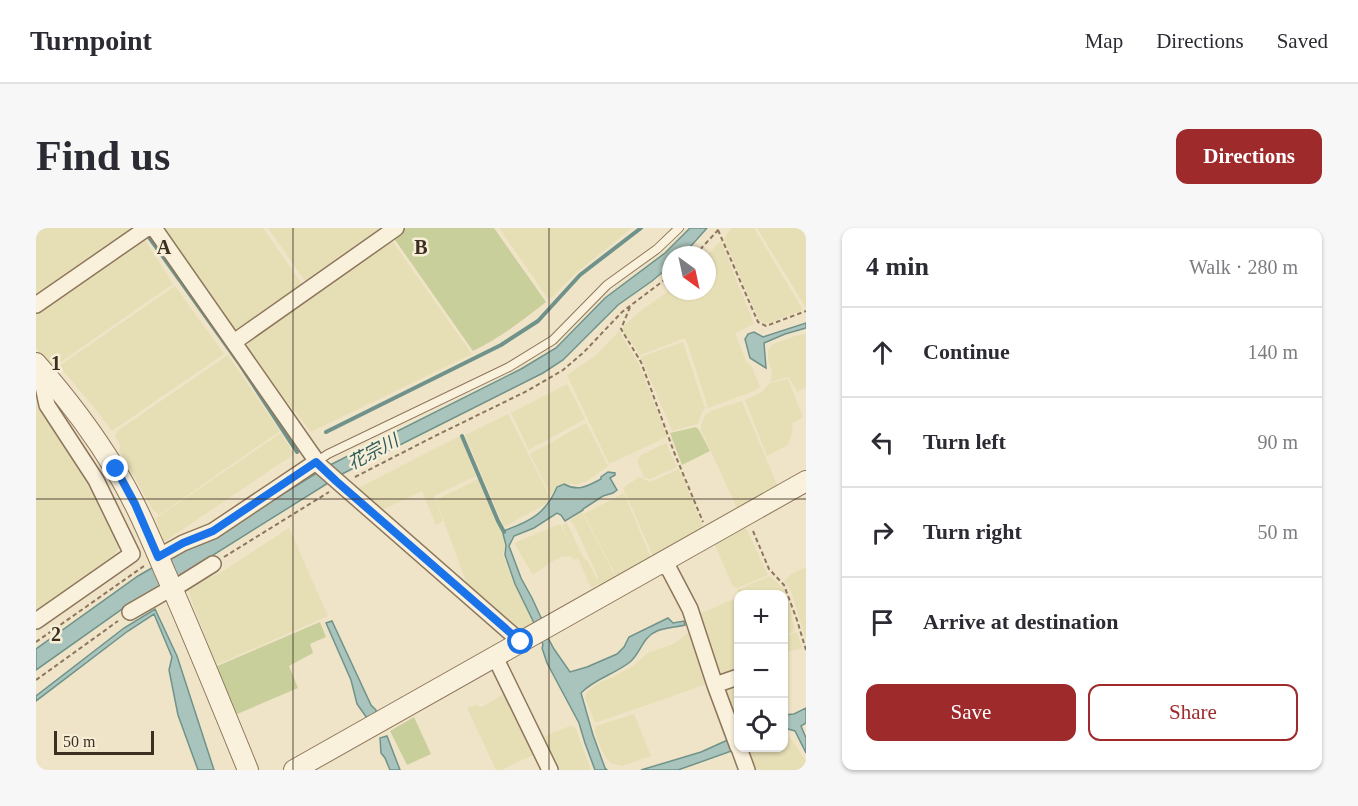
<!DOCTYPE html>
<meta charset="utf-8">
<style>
:root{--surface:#fff;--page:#f7f7f7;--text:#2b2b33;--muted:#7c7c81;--line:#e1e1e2;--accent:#9e2a2b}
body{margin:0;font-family:"Times New Roman","Noto Sans JP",serif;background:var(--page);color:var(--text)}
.controls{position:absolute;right:18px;bottom:18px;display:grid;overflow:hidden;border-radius:12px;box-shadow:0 2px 4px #0004}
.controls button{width:54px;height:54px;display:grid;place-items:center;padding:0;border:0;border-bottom:2px solid var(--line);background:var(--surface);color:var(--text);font:30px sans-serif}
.compass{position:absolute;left:626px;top:18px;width:54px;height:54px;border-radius:50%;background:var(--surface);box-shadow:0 2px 4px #0004;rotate:147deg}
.scale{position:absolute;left:18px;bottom:15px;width:100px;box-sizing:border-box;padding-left:6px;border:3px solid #3d2e20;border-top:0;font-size:16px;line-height:21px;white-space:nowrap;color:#3d2e20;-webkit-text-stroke:4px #f7eed8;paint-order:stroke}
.stop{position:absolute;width:18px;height:18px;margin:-14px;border:4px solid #1a73e8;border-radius:50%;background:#fff}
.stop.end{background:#1a73e8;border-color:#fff;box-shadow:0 2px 6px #0008}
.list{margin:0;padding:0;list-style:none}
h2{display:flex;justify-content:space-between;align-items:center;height:78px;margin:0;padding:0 24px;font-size:26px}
h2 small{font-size:20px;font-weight:400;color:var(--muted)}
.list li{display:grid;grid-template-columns:39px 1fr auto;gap:18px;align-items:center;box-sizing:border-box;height:90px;padding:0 24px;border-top:2px solid var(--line)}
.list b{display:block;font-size:22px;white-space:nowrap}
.list em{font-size:20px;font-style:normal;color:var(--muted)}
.actions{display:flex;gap:12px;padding:18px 24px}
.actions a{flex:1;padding:14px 0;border:2px solid var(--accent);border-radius:12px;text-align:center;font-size:21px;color:var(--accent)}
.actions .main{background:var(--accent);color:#fff}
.icon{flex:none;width:33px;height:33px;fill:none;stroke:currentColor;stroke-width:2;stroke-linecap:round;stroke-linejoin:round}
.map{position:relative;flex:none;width:770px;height:542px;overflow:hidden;border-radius:12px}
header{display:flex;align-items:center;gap:36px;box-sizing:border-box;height:84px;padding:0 30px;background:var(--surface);border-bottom:2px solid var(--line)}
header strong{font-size:28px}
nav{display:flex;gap:33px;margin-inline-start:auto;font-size:21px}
.intro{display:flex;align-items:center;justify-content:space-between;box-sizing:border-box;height:144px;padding:0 36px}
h1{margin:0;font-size:42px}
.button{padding:15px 27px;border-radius:12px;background:var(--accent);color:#fff;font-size:21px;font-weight:700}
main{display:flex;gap:36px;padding:0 36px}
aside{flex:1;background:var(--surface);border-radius:12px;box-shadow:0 2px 4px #0004}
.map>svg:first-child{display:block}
.farmland{fill:#e6deb5}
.green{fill:#c9cf9b}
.water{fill:#a9c4bc;stroke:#6f938a;stroke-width:1.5}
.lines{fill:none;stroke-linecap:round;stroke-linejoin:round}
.stream{stroke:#6f938a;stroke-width:4}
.service-casing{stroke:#8d765c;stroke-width:10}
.minor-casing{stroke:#8d765c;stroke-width:18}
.tertiary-casing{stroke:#8d765c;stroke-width:22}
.path{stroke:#8d765c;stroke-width:2;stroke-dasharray:4.5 3;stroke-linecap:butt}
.service{stroke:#faf1dc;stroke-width:8}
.minor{stroke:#faf1dc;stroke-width:15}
.tertiary{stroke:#faf1dc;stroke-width:20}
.route{stroke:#1a73e8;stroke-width:8}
.grid{fill:none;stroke:#3d2e20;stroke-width:1.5;stroke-opacity:0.55}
.labels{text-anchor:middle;stroke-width:5;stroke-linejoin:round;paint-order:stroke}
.water-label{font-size:18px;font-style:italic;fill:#2f5d5a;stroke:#f7eed8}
.grid-label{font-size:20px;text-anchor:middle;font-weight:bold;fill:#3d2e20;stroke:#f7eed8;stroke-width:5;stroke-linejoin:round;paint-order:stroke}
</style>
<header>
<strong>Turnpoint</strong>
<nav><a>Map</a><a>Directions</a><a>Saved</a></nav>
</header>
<div class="intro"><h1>Find us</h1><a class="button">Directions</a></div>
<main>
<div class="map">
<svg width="770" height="542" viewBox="0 0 770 542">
<rect width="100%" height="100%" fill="#f0e4c8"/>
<path class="farmland" d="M0,0H92L94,3L0,70Z
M127,0H227L266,56L203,103H197Z
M232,0H344L269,53Z
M463,0H596L540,45L513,72Z
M695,0H718L767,82L730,96L723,92L688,11Z
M721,0H770V80Z
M108,10L137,56L16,140L0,120V84Z
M354,10L436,126L275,204L216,130L211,120L213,112Z
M685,13L718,96L699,105L711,135L715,137L724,159L718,163L672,180L653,120L649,110L604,127L587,102L588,98L602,85L635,61V63H671V27Z
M139,58L188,126L76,203L58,179L23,138Z
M583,103L603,136L631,209L573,236L531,147L559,128Z
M770,106V159L761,164L753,149L734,154L736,144L732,132V122L735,117L759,108Z
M647,114L669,180L666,184L662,196L636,203L605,129Z
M192,127L244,203L123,287L117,282L83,222L85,218L79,208L81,203Z
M752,151L767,189L755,196L757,201L752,217L731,228L709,172L726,164L734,155Z
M531,156L549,191L493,222L475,185Z
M0,166L5,184L42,235L62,270L83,320L78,327L0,384Z
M706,173L742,259L702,282L665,202V197L669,187L675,183Z
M472,186L514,269L510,276L468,299L429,207Z
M550,195L572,238L551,253L540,257L528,255L520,258L515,268L494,226Z
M245,205L258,226L128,314L120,290Z
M424,208L440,248L398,268L407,293L400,297L386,263L346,282L322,260Z
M630,215L641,239L614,251L608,249L601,234L605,227Z
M643,241L668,301L618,329L616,326L587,260L603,249L614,254Z
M442,251L465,302L469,317L467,327L478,356L498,397L486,404L479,401L434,364L400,272Z
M588,265L615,330L581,350L548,286Z
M546,284L580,350L564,360L563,356L555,360L542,330L538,332L534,328L525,329L517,333L497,347L478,315L524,296L535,318L526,297L531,295L548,331L551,332L562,353L561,350L562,349L538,297L534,292Z
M253,300L292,388L180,437L151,360L184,345Z
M710,300L732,347L701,360L696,357L679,317Z
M770,339V412L755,363L748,353L755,346Z
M734,348L748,361L754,377L759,403L748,407V367L703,366L701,362Z
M700,370H702V446L682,453L659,388Z
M652,404L671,456L559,495L549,469L551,464L563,455L577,449L597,438L612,425L637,416L649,408Z
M761,404L766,420L748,425V409Z
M702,453V500L685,461Z
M469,465L499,526L466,542H460L431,480L439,477L446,479Z
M598,486L615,528L586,538L575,535L570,530L562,514L559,504L560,498Z
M534,498L539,499L555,542H518L504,510Z
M748,508L755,511L760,518L770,533V542H718L710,522L715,520H748Z"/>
<path class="green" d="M370,0H458L510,74C487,92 464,110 437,123L357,9Z
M660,199L663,202L674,223L646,237L634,205Z
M284,394L290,409L274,416L277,425L253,438L262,460L199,487L179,439Z
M378,489L395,526L371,537L354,503Z"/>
<path class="water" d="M654,0H671L647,27H635V37L616,53L582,77L527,132L507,145L308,245L115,366L92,377L0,442V421L102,348L147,322L166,316L292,238L485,141L520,120L569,70L629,25Z
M770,95V100L749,106L728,115L730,140L714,130L709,111L712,106L718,104L727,109Z
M572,244L579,245V247L574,250L581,262L577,265L567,268L547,281V282L529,293L525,287L521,285L498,300L478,308L473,318L485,350L496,370L507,394L511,408L518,421L534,444L551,439L581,426L588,419L593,409L632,390L637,395L648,393L649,397C641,399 628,400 621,403C606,409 605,425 594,434C579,446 558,451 545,465L557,507L569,540L571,542H559L549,515L543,495L511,435L506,420L507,417L499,397L479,356L469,327L470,317L467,306L470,302C495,293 510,285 521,259L528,256C542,264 552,258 565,251V249Z
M119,381L141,428L178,542H162L142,487L133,442L136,429L118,386L92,403L0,473V468L88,400Z
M296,393L335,477L340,482V487L331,490L321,476L315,452L290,395Z
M770,480V495L765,498L770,510V525L759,503L752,501H748V487L758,486Z
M351,508L364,542H354L349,530L345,525L344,510Z
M694,511L704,520L642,542H605L665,524Z"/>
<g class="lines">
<path class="stream" d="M110,5L203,135L261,224
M290,204L465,117L502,93L544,47L605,0
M426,208L462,293L468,304"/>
<defs>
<path id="service" d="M280,234L292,226L473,139L517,112L571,57L621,21L643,0"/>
<path id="minor" d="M118,0L284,238L485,414
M0,77L111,0
M198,114L360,0
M122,329L147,315L177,303L280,234
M623,336L633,341L654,381L679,457L702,519
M137,361L177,336
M94,384L127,365
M0,393L96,326L60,252L11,177L3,139
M459,429L514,542
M679,457L702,449
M703,520L711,542"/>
<path id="tertiary" d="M0,135C29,168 56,203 79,241C99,273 114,309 129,344C158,409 185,476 212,542
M258,542L770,253"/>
</defs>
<use href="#service" class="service-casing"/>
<use href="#minor" class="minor-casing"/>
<use href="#tertiary" class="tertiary-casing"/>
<path class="path" d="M682,2L722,94L730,98L770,83
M659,27L684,0
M594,79L585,101L605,134L638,224L667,294
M319,249L397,209L491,163L527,142L548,124L586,84L635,47
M717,303L733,341L748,357L761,392L770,422
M188,329L293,264
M0,414L108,338
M0,452L82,393"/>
<use href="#service" class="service"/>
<use href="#minor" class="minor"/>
<use href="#tertiary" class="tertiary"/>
</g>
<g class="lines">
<path class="route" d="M80,241L99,276L122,329L147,315L177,303L280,234L300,253L485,414"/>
</g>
<path class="grid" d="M257,0V542M513,0V542M0,271H770"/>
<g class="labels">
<g class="water-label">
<text transform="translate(337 224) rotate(-28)" y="6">花宗川</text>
</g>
</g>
<g class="grid-label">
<text x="128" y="26">A</text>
<text x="385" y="26">B</text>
<text x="20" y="142">1</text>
<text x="20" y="413">2</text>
</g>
</svg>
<div class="controls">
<button>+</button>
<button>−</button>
<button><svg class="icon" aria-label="locate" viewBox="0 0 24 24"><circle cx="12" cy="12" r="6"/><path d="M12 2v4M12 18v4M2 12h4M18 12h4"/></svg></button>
</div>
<svg class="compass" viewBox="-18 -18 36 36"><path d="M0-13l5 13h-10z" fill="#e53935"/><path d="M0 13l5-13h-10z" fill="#7c7c81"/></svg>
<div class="scale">50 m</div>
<div class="stop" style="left:485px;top:414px"></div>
<div class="stop end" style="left:80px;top:241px"></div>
</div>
<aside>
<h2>4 min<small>Walk · 280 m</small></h2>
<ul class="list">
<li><svg class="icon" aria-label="ahead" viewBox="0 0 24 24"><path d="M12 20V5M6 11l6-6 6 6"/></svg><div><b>Continue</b></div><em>140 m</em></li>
<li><svg class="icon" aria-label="left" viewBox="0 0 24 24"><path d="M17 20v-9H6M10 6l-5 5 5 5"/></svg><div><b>Turn left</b></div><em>90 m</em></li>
<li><svg class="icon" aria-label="right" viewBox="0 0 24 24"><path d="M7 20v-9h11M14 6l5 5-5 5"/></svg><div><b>Turn right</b></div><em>50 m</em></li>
<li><svg class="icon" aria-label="arrive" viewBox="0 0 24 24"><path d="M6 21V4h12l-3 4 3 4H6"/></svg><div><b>Arrive at destination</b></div></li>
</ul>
<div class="actions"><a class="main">Save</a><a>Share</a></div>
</aside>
</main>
